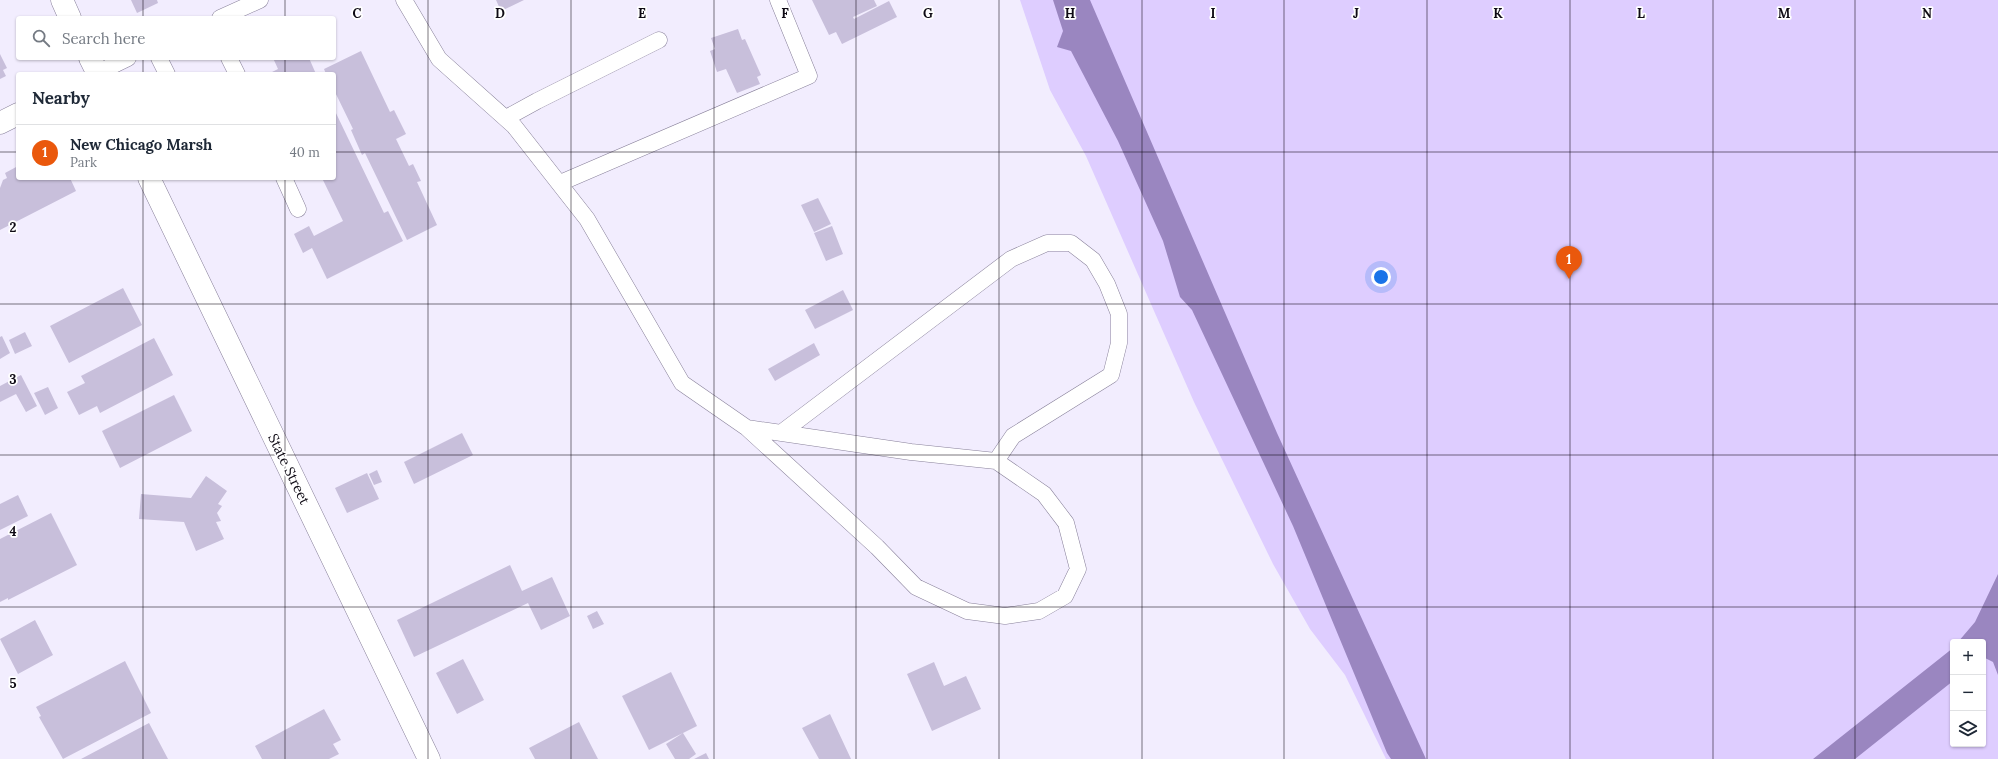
<!DOCTYPE html>
<meta charset="utf-8">
<style>
:root{--surface:#fff;--page:#f6f6f7;--text:#1f2937;--muted:#747a83;--line:#e0e1e3;--accent:#ea580c}
body{margin:0;font-family:Lora,serif;background:var(--page);color:var(--text)}
.controls{position:absolute;right:12px;bottom:12px;display:grid;overflow:hidden;border-radius:4px;box-shadow:0 1px 3px #0004}
.controls button{width:36px;height:36px;display:grid;place-items:center;padding:0;border:0;border-bottom:1px solid var(--line);background:var(--surface);color:var(--text);font:20px sans-serif}
.you{position:absolute;left:1381px;top:277px;width:14px;height:14px;margin:-10px;border:3px solid #fff;border-radius:50%;background:#1a73e8;box-shadow:0 0 0 6px #1a73e833}
.badge{display:grid;place-items:center;width:26px;height:26px;border-radius:50%;background:var(--accent);color:#fff;font-size:13px;font-weight:700}
.pin{position:absolute;translate:-50% -33px;filter:drop-shadow(0 1px 2px #0008)}
.pin::after{content:'';position:absolute;top:21px;width:14px;height:12px;background:inherit;clip-path:polygon(0 0,100% 0,50% 100%)}
.list{margin:0;padding:0;list-style:none}
h2{display:flex;justify-content:space-between;align-items:center;height:52px;margin:0;padding:0 16px;font-size:17px}
h2 small{font-size:13px;font-weight:400;color:var(--muted)}
.list li{display:grid;grid-template-columns:26px 1fr auto;gap:12px;align-items:center;box-sizing:border-box;height:56px;padding:0 16px;border-top:1px solid var(--line)}
.list b{display:block;font-size:15px;white-space:nowrap}
.list p{margin:0;font-size:13px;white-space:nowrap;color:var(--muted)}
.list em{font-size:13px;font-style:normal;color:var(--muted)}
.icon{flex:none;width:22px;height:22px;fill:none;stroke:currentColor;stroke-width:2;stroke-linecap:round;stroke-linejoin:round}
.map{position:relative;flex:none;width:1998px;height:759px;overflow:hidden}
.search{position:absolute;background:var(--surface);box-shadow:0 1px 3px #0004;left:16px;top:16px;width:320px;height:44px;display:flex;align-items:center;gap:10px;box-sizing:border-box;padding:0 14px;border-radius:4px;color:var(--muted);font-size:15px}
.panel{position:absolute;background:var(--surface);box-shadow:0 1px 3px #0004;left:16px;top:72px;width:320px;height:108px;border-radius:4px}
.map>svg:first-child{display:block}
.green{fill:#decdff;fill-rule:evenodd}
.water{fill:#9a86c0}
.building{fill:#c8bfdb}
.lines{fill:none;stroke-linecap:round;stroke-linejoin:round}
.lane-casing{stroke:#88809a;stroke-width:17}
.street-casing{stroke:#88809a;stroke-width:23}
.lane{stroke:#fff;stroke-width:16}
.street{stroke:#fff;stroke-width:22}
.grid{fill:none;stroke:#0e0a14;stroke-width:1;stroke-opacity:0.55}
.labels{text-anchor:middle;stroke-width:3.5;stroke-linejoin:round;paint-order:stroke}
.street-label{font-size:14px;fill:#0e0a14;stroke:#fff}
.grid-label{font-size:13px;text-anchor:middle;font-weight:bold;fill:#0e0a14;stroke:#fff;stroke-width:3.5;stroke-linejoin:round;paint-order:stroke}
</style>
<div class="map">
<svg width="1998" height="759" viewBox="0 0 1998 759">
<rect width="100%" height="100%" fill="#f2edfe"/>
<path class="green" d="M1020,0H1998V759H1386L1345,675L1310,629L1273,564L1194,402L1086,156L1050,90ZM1953,642H1983V744H1953Z"/>
<path class="water" d="M1053,0H1090L1277,433L1426,759H1391L1387,753L1293,526L1192,310L1180,297L1163,241L1118,141L1071,51L1057,47L1063,31Z
M1998,574V675L1993,662L1983,657V642H1958L1975,622Z
M1953,648V681L1855,759H1813Z"/>
<path class="building" d="M131,0H157L158,3L137,13Z
M496,0H524L501,11Z
M812,0H874L877,6L853,17L854,19L889,1L897,17L842,44L836,32L829,35Z
M738,29L742,40L745,39L761,75L757,77L760,84L737,93L726,69L717,72L710,51L715,49L711,38Z
M361,51L390,112L394,110L406,134L396,139L409,166L413,164L421,181L417,182L437,225L407,240L365,153L362,155L351,130L353,129L334,90V74H326L324,69Z
M0,54L7,68L3,70L6,76L0,79Z
M273,58H309L316,74H268L278,69Z
M334,109L384,213L388,211L403,241L327,279L312,248L303,253L294,234L309,226L314,236L343,221L322,178H334Z
M18,166V178H70L76,191L0,230V188L3,180L7,178L5,173Z
M818,198L831,224L814,232L801,205Z
M832,226L843,254L826,261L814,233Z
M123,288L142,325L69,363L50,326Z
M843,290L853,310L815,329L805,310Z
M25,332L32,346L15,354L9,340Z
M2,336L10,353L0,359V337Z
M154,338L173,375L100,413L97,406L79,415L67,392L85,383L81,376Z
M814,343L820,355L775,381L768,369Z
M21,375L37,406L26,412L16,394L0,402V386Z
M48,387L58,408L45,415L34,393Z
M174,395L192,431L120,468L102,431Z
M462,433L473,455L414,484L404,462Z
M377,470L382,482L374,485L369,474Z
M367,473L379,499L347,513L335,488Z
M206,476L227,491L218,504L222,506L217,513L221,521L216,522L224,539L196,551L184,522L139,519L141,494L191,498Z
M18,495L28,516L0,530V504Z
M51,513L77,565L8,600V598L0,602V539Z
M510,565L522,591L552,577L570,616L541,630L528,603L414,657L397,620Z
M597,611L604,624L593,629L587,616Z
M35,620L53,655L18,674L0,639Z
M463,659L484,700L457,714L436,673Z
M125,661L151,713L63,759L39,717L41,716L36,707Z
M934,662L944,686L966,676L981,709L932,731L907,674Z
M671,672L697,726L649,750L622,696Z
M324,709L341,740L333,744L339,754L329,759H262L255,746Z
M830,714L851,759H819L802,728Z
M579,722L598,759H535L529,748Z
M149,723L168,759H81Z
M683,733L696,754L689,759H675L666,744Z
M706,753L709,759H694Z"/>
<g class="lines">
<defs>
<path id="lane" d="M404,0L439,59L514,126L587,219L682,383L747,428L911,452L996,461L1044,494L1066,523L1078,569L1065,596L1039,611L1005,616L967,611L916,587L877,547L747,428
M220,18L260,0
M159,58L167,74
M229,58L237,74
M97,73L128,58
M506,118L537,101L659,40
M284,178L298,209
M560,183L809,76L778,0
M781,433L1011,259L1047,243H1071L1093,260L1107,284L1119,314V343L1111,375L1013,436L996,461"/>
<path id="street" d="M62,0L70,18
M90,58L98,74
M0,123L18,114
M149,178L429,759"/>
</defs>
<use href="#lane" class="lane-casing"/>
<use href="#street" class="street-casing"/>
<use href="#lane" class="lane"/>
<use href="#street" class="street"/>
</g>
<path class="grid" d="M143,0V18M285,0V18M428,0V759M571,0V759M714,0V759M856,0V759M999,0V759M1142,0V759M1284,0V759M1427,0V759M1570,0V759M1713,0V759M1855,0V759M143,58V74M285,58V74M0,152H18M334,152H1998M143,178V759M285,178V759M0,304H1998M0,455H1998M0,607H1998"/>
<g class="labels">
<g class="street-label">
<text transform="translate(289 469) rotate(64)" y="5">State Street</text>
</g>
</g>
<g class="grid-label">
<text x="357" y="18">C</text>
<text x="500" y="18">D</text>
<text x="642" y="18">E</text>
<text x="785" y="18">F</text>
<text x="928" y="18">G</text>
<text x="1070" y="18">H</text>
<text x="1213" y="18">I</text>
<text x="1356" y="18">J</text>
<text x="1498" y="18">K</text>
<text x="1641" y="18">L</text>
<text x="1784" y="18">M</text>
<text x="1927" y="18">N</text>
<text x="13" y="232">2</text>
<text x="13" y="384">3</text>
<text x="13" y="536">4</text>
<text x="13" y="688">5</text>
</g>
</svg>
<div class="controls">
<button>+</button>
<button>−</button>
<button><svg class="icon" aria-label="layers" viewBox="0 0 24 24"><path d="M12 4l9 5-9 5-9-5zM3 14l9 5 9-5"/></svg></button>
</div>
<div class="you"></div>
<div class="pin badge" style="left:1569px;top:279px">1</div>
<div class="search"><svg class="icon" aria-label="search" viewBox="0 0 24 24"><circle cx="10" cy="10" r="6"/><path d="M15 15l6 6"/></svg>Search here</div>
<section class="panel">
<h2>Nearby<small></small></h2>
<ul class="list">
<li><span class="badge">1</span><div><b>New Chicago Marsh</b><p>Park</p></div><em>40 m</em></li>
</ul>
</section>
</div>
